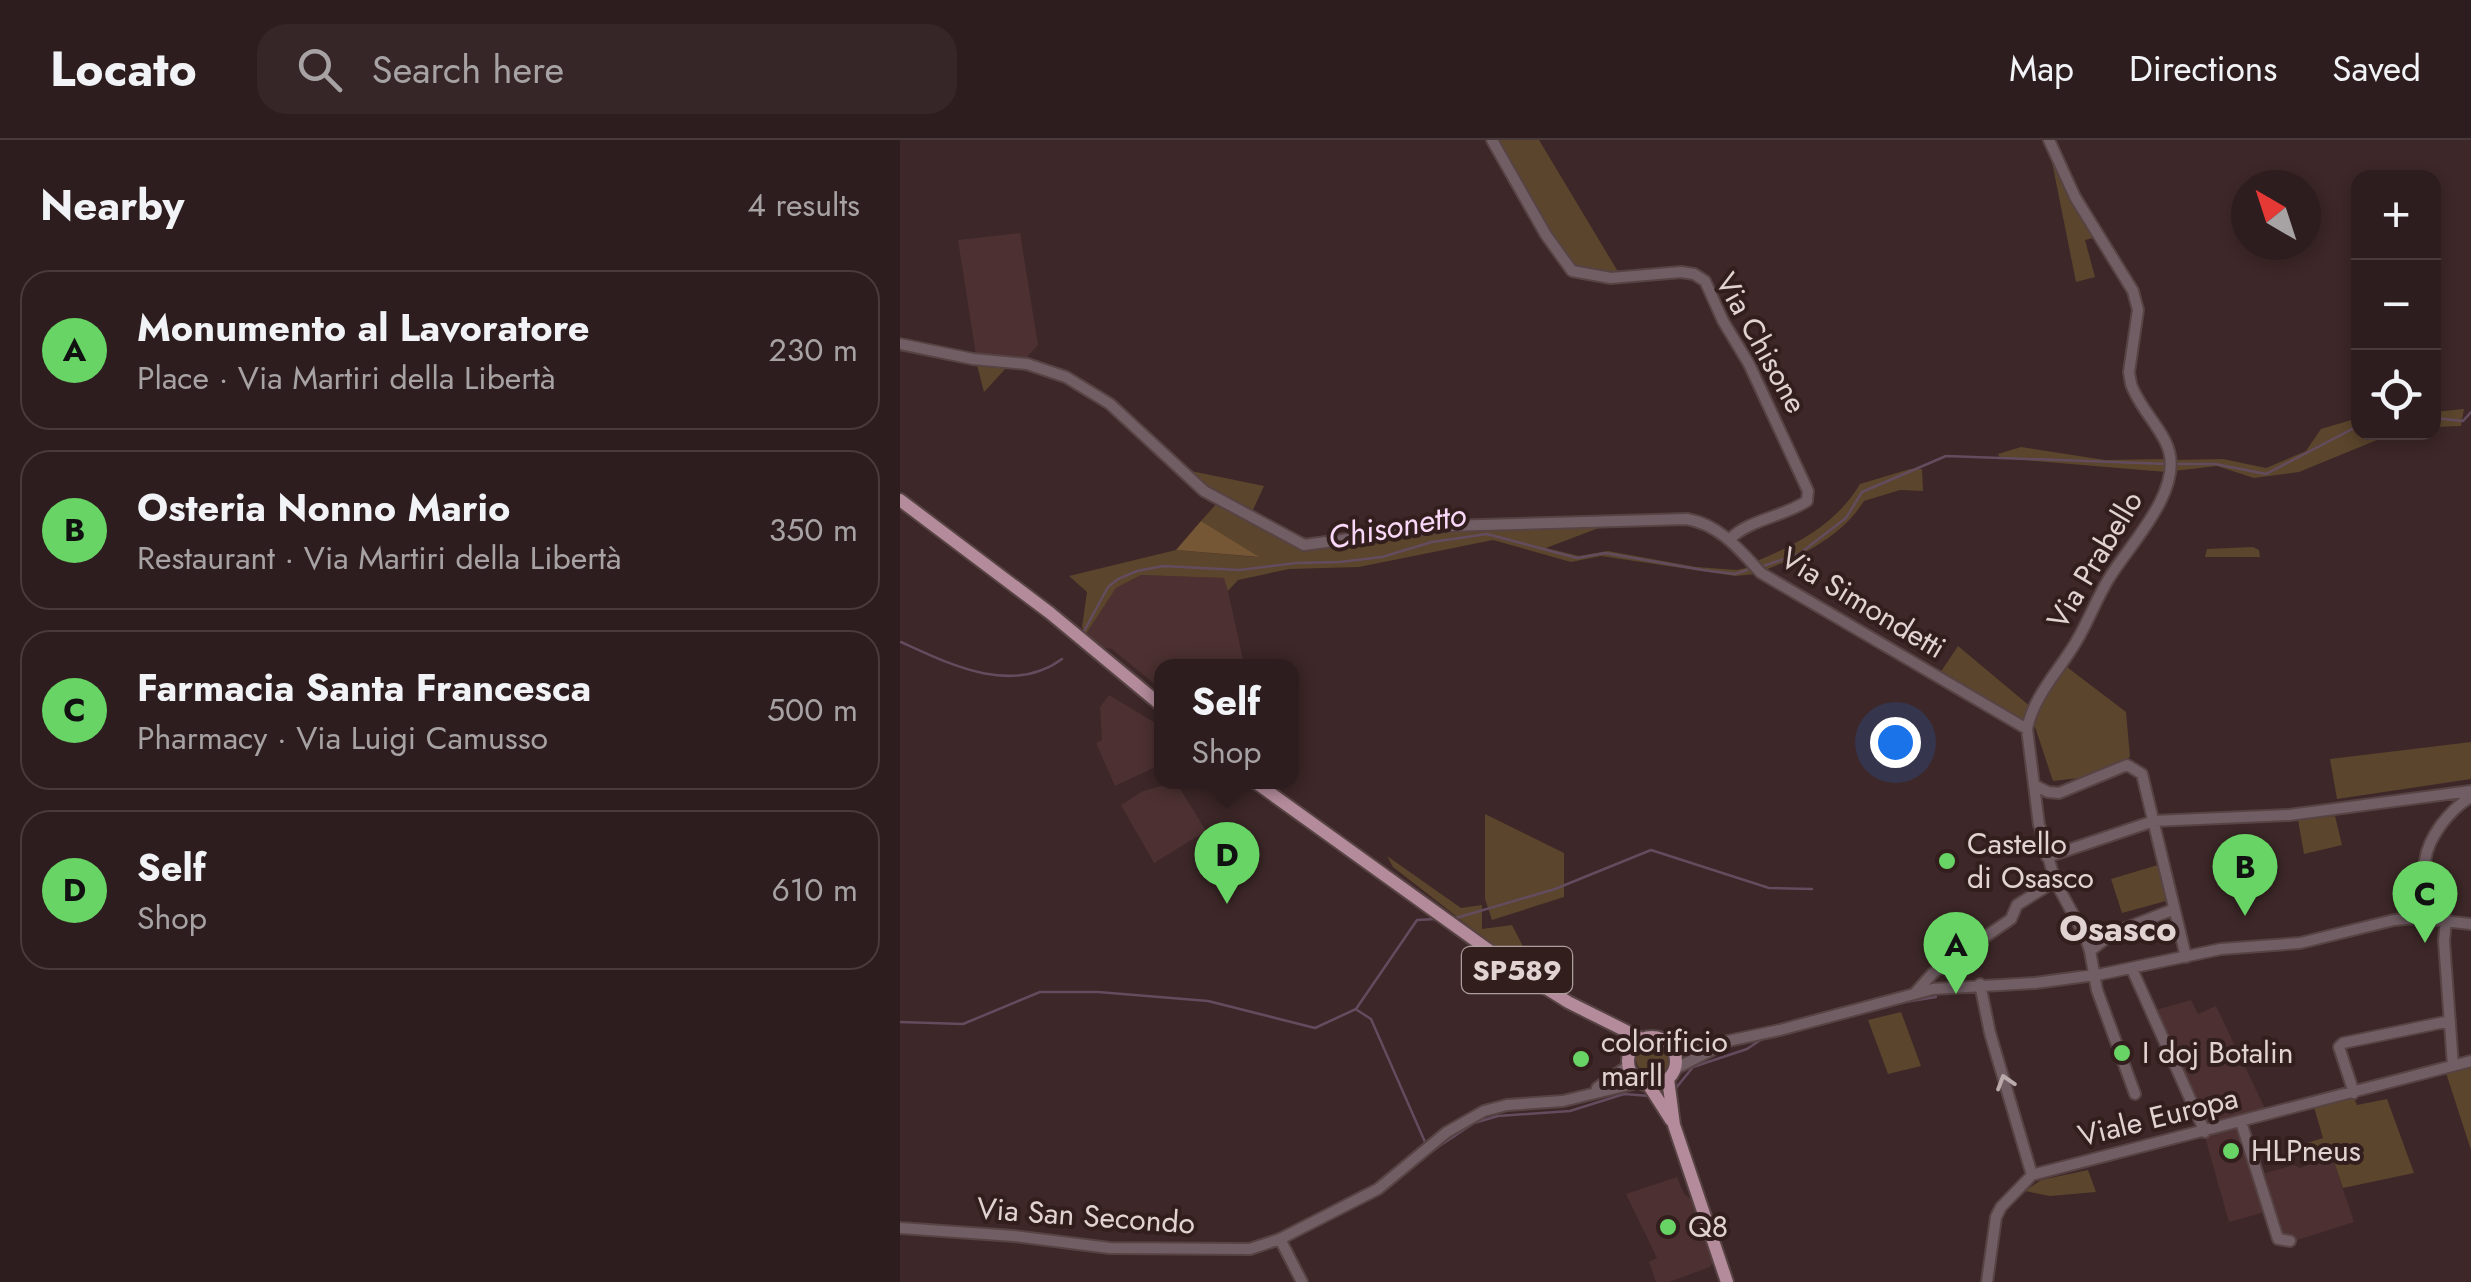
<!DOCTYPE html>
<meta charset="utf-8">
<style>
:root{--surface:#2e1d1e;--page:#362627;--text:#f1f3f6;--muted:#a7a2a4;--line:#493b3c;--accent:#67d465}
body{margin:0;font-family:Jost,sans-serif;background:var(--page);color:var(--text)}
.controls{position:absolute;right:30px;top:30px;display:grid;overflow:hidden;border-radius:20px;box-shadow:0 5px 15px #0003}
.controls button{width:90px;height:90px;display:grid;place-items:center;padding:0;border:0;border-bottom:2px solid var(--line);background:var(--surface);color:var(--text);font:50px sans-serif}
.compass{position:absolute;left:1331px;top:30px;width:90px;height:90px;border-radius:50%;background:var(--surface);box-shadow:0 5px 15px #0003;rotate:321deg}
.you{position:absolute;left:995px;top:602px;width:35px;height:35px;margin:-25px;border:8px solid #fff;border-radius:50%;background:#1a73e8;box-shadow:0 0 0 15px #1a73e833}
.badge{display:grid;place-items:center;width:65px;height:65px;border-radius:50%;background:var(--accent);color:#111;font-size:32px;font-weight:700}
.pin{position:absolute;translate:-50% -82px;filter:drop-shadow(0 2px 5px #0008)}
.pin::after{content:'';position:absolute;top:52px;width:35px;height:30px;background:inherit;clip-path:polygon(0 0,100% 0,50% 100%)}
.popup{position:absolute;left:254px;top:519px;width:145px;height:130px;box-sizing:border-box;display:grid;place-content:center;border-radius:20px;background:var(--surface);filter:drop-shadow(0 2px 8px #0005);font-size:32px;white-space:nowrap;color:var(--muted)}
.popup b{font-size:38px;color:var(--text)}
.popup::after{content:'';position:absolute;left:50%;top:100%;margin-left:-20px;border:20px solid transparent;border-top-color:var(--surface)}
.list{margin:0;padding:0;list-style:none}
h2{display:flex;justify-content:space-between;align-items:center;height:130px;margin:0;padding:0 40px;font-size:42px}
h2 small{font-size:32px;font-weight:400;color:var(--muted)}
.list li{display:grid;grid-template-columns:65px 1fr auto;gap:30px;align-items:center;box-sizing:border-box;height:160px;margin:0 20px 20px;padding:0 20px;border:2px solid var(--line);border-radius:30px}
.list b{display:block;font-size:38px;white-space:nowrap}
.list p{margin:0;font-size:32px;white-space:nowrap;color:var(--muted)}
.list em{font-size:32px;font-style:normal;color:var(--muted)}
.icon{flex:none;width:55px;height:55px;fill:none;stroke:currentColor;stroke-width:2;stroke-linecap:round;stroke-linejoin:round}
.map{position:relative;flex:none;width:1571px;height:1142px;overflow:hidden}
header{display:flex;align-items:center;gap:60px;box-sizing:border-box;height:140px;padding:0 50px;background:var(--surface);border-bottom:2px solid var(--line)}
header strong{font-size:48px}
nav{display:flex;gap:55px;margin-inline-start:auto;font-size:35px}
.search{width:700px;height:90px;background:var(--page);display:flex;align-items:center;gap:25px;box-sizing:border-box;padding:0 35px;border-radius:30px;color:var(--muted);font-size:38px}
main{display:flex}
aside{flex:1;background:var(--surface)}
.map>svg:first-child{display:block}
.built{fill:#4d3132}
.green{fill:#5b452c}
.forest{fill:#755635}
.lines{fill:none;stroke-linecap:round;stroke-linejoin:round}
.stream{stroke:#644c5f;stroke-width:2.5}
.minor-casing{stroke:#574343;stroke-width:14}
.major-casing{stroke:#574343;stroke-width:16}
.minor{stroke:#715e65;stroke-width:10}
.major{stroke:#b38b9b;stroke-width:12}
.oneway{stroke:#baaaac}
.poi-dot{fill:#67d465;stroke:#331e1e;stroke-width:4}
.labels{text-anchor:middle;stroke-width:8;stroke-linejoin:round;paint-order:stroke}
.shield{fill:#331e1e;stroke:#ae9d9d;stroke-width:2.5}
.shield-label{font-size:28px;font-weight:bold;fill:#e2d3d3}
.street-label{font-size:30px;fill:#e2d3d3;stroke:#331e1e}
.poi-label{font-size:30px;fill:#e2d3d3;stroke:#331e1e;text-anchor:start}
.water-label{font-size:32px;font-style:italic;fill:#f9d8f7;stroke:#331e1e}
.quarter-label{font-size:35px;font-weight:bold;fill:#e2d3d3;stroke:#331e1e}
</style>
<header>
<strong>Locato</strong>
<div class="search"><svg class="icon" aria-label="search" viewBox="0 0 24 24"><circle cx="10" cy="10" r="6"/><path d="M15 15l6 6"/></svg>Search here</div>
<nav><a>Map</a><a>Directions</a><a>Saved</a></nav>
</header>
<main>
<aside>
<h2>Nearby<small>4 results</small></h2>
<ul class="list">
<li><span class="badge">A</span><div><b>Monumento al Lavoratore</b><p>Place · Via Martiri della Libertà</p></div><em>230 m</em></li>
<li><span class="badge">B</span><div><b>Osteria Nonno Mario</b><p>Restaurant · Via Martiri della Libertà</p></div><em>350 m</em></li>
<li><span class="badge">C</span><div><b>Farmacia Santa Francesca</b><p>Pharmacy · Via Luigi Camusso</p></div><em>500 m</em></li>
<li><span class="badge">D</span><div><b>Self</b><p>Shop</p></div><em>610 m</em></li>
</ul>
</aside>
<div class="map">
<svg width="1571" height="1142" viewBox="0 0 1571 1142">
<rect width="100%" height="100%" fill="#3d2728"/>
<path class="built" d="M120,93L138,205L126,218L76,215L58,100Z
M241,435L325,438L343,519L335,526H262V550L212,509L201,507L186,494L216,448Z
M209,555L262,587V624L215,646L196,603L202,600L200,567Z
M261,646L279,647L306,691L254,723L221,665L243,651Z
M1291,860L1298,874L1316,866L1367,973L1306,987L1256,870Z
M1339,986L1365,1072L1329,1082L1305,997Z
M1432,1016L1454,1082L1391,1102L1387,1094H1381L1365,1033L1394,1025L1400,1028Z
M777,1037L784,1054L796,1063L814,1119L810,1127L769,1142H756L749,1122L757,1118L726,1054Z"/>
<path class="green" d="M595,0H639L720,135H686L664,120Z
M1149,7L1197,97L1185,100L1195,137L1176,142Z
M77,225L108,226L84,252Z
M1564,269L1561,286L1534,287V272Z
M1458,278V292L1494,293L1399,332L1354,338L1317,326L1274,331V320L1323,319L1366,328L1406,311L1421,289Z
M1121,307L1205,320L1266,319V332L1100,318L1098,314Z
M1010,329H1022L1023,351L1000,350L964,361C942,396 902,416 865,430L857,421C898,404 937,383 960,344Z
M286,330L364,346L352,372L303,348Z
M318,362L396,406L459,404L549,389L712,383L646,408L679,416L708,411L796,427L837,430L850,427L856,434L835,436L701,416L671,422L593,400L459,427L389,429L338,440L328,451L324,438L241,435L216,448L186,494L182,487L187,452L169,436L276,410L356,417L301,381Z
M1353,407L1359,410L1360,417H1305L1307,409Z
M1058,506L1131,567L1125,580H1119L1040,533Z
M1163,524L1226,572L1230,617L1179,638L1153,641L1133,581Z
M1571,602V639L1437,659L1430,619Z
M585,674L664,713V757L592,780L585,759Z
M1435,676L1442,705L1404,714L1398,680Z
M487,716L561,768L582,765V789L612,785L632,824L649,843L615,822L493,727Z
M1258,725L1266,761L1222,773L1211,739Z
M1001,872L1021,926L988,934L968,880Z
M736 918a18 18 0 1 1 36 0a18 18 0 1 1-36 0Z
M1571,926V1010L1546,933Z
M1454,958L1457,965L1487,959L1514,1033L1443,1048L1432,1016L1406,1023L1401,1005L1423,998L1414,967Z
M1188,1030L1196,1052L1150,1056L1125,1051L1141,1040Z"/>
<path class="forest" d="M301,381L359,417L276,410Z"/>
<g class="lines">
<path class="stream" d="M1534,278L1563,281L1571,272
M1276,324H1315L1366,334L1458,286
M863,426L899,414L946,378L962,352L1046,316L1268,324
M183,493L208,447L218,439L237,431L263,426L339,430L396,423L440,422L482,417L532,402L587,394L677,418L705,413L803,430L835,434L847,430
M1,502C49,524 112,556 162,519
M556,778L655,749L751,710L869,748L912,749
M1005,862L1036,857
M457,870L471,879L525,1002
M0,882L63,884L140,852H198L308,861L415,888L456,869L517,780L536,779
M776,948L793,927L847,909L862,899
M535,1009L574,983L598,976L670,971L724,954L750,956"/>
<defs>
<path id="minor" d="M592,0L646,95L672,131L711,138L781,132L794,134L805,141L823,181L849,224L908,351L907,361C883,377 850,379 830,399
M0,204L73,219L127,224L166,237L210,264L304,351L404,405L546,386L787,379C820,385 839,409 861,433L1127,589
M1136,646L1148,652L1159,653L1227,625L1242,634L1286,817
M1139,685L1127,589C1134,555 1159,531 1176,502C1188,482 1196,460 1208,440C1228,406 1281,354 1269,311C1263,289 1239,268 1231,244L1229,232L1238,170L1233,151L1175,57L1149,0
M1140,687L1155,741L1185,796L1190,811
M1147,717L1254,681L1389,675L1571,651
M1232,829L1305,992
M1080,844L1090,893L1132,1035
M1015,853L1033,833L1111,779L1117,765L1155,741
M772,907L804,906L880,890L1033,849L1135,843L1202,834L1321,809L1400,803L1494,780L1517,778L1571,784
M1553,926L1544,801L1546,779L1525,721C1528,697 1550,669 1571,657
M775,929L814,909
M697,948L729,925
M1454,953L1439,907L1443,903L1550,881
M1235,954L1197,850L1190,811L1213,793L1272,770
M1341,982L1378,1099L1390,1101
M1132,1035L1571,921
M0,1088L114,1096L210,1108L350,1109L380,1099L478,1049L547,992L584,971L607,965L663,961L741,942
M380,1099L402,1142
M1087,1142L1096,1077L1101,1067L1132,1035"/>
<path id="major" d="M0,360L150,473L262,566
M355,642L608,824L668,862L742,899
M728 921a24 24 0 1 1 48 0a24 24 0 1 1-48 0Z
M768,939L774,985L827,1142
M748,944L771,980"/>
</defs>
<use href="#minor" class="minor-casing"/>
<use href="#major" class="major-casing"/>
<use href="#minor" class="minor"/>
<use href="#major" class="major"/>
</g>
<defs><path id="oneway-chevron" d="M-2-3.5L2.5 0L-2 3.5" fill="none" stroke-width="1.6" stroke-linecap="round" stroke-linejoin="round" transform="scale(2.5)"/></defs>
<use class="oneway" href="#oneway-chevron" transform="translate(1105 942) rotate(-107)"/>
<g class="poi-dot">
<circle cx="1047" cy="721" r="10"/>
<circle cx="1222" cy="913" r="10"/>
<circle cx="681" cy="919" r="10"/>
<circle cx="1331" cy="1011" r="10"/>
<circle cx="768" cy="1087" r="10"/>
</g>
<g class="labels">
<rect class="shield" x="562" y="807" width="110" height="46" rx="8"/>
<g class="shield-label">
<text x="617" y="840">SP589</text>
</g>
<g class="street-label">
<text transform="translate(861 203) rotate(61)" y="10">Via Chisone</text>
<text transform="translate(1195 420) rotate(-59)" y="10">Via Prabello</text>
<text transform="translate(963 463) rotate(31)" y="10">Via Simondetti</text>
<text transform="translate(1258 977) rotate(-14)" y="10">Viale Europa</text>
<text transform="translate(186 1076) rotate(4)" y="10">Via San Secondo</text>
</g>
<g class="poi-label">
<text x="1067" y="714">Castello<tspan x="1067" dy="34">di Osasco</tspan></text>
<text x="701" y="912">colorificio<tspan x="701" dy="34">marll</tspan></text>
<text x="1242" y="923">I doj Botalin</text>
<text x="1351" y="1021">HLPneus</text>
<text x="788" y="1097">Q8</text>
</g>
<g class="water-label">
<text transform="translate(497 386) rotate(-10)" y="11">Chisonetto</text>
</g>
<g class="quarter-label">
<text x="1218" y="801">Osasco</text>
</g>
</g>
</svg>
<div class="controls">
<button>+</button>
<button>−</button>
<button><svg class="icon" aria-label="locate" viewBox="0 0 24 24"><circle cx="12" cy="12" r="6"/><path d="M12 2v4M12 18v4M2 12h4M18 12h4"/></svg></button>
</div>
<svg class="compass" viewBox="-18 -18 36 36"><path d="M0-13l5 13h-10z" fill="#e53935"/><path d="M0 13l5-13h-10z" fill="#a7a2a4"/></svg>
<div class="you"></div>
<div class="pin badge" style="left:1056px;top:854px">A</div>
<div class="pin badge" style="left:1345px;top:776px">B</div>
<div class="pin badge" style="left:1525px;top:803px">C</div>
<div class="pin badge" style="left:327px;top:764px">D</div>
<div class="popup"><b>Self</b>Shop</div>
</div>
</main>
